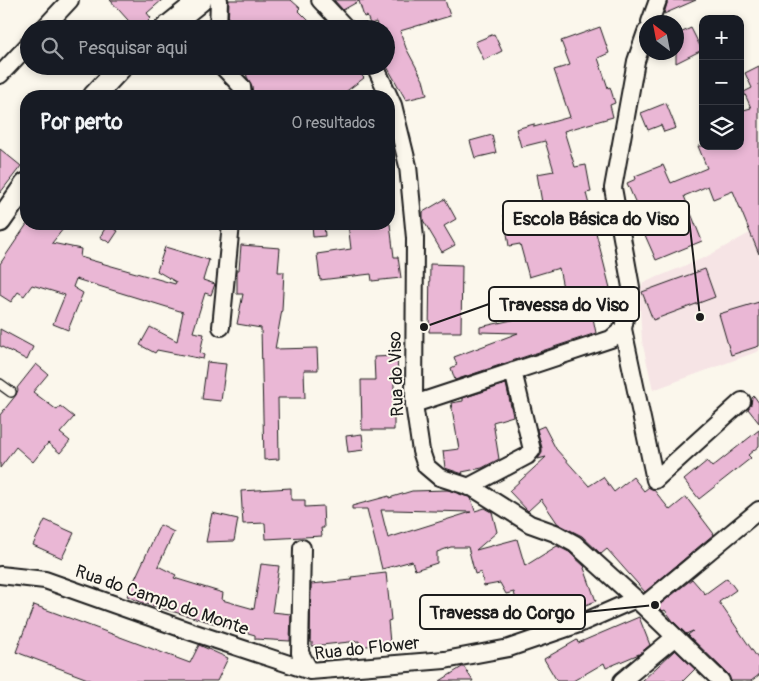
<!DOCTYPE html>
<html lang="pt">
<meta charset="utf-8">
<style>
:root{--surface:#171b24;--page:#20242c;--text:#f1f3f6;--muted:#9ea1a6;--line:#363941}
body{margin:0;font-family:Pangolin,sans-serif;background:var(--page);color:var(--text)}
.controls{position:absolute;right:15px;top:15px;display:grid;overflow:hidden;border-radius:10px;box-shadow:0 2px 8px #0003}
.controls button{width:45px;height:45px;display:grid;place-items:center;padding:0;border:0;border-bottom:1px solid var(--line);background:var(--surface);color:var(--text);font:25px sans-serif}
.compass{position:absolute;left:639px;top:15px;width:45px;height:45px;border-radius:50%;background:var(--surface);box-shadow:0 2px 8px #0003;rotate:328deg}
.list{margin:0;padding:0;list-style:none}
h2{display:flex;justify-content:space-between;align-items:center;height:65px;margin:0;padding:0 20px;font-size:21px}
h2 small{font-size:16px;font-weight:400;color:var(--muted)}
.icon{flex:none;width:28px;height:28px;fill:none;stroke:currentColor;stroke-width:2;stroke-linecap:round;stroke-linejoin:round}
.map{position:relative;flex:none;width:759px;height:681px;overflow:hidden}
.search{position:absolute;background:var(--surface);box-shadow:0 2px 8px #0003;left:20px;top:20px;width:375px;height:55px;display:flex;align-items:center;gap:12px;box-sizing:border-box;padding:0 18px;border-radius:28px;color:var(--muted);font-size:19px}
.panel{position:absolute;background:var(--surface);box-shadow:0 2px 8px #0003;left:20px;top:90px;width:375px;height:140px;border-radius:20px}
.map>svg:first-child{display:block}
.built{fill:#f6e4e5}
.building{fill:#eab7d5;stroke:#1c1c1c;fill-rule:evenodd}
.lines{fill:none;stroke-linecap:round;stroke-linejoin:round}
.service-casing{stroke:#1c1c1c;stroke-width:12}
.minor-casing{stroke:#1c1c1c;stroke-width:20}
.tertiary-casing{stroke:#1c1c1c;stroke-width:25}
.service{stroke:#fbf7ec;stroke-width:9}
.minor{stroke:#fbf7ec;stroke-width:16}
.tertiary{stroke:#fbf7ec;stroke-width:21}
.labels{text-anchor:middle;stroke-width:4;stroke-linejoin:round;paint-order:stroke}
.street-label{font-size:18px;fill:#1c1c1c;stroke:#fbf7ec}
.leader{fill:none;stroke:#1c1c1c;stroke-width:2}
.callout-dot{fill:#1c1c1c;stroke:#fbf7ec;stroke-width:2}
.callout{fill:#fbf7ec;stroke:#1c1c1c;stroke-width:2}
.callout-label{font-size:19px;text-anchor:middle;font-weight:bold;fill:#1c1c1c}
</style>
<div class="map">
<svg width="759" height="681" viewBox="0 0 759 681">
<rect width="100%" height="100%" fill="#fbf7ec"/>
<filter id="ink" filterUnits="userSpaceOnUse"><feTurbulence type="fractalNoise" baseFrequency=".02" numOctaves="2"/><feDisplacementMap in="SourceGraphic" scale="10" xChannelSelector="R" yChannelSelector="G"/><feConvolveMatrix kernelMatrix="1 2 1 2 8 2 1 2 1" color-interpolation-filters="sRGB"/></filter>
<g filter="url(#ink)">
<path class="built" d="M759,228V351L653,390L642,341L639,292L643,283L706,257Z"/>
<path class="building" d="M110,0H162L147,13L151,18L148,21L153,29H136Z
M229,0H291L300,8L298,10L317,29H279L278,24H239L238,29H228Z
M334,0H445L450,16L400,31L406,48L423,80L427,95L406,100L386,65V29H378L376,22L370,24L367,16L364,17L359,1L343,10Z
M668,0H696L664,14Z
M600,27L609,53L598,58L608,88L610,87L615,103L610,105L613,117L564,131L575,167L586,165L591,192L586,193L610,288L588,293L596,333L455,380L451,368L457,365L454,357L518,333L480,332V327L567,308L559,268L529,277L520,244L509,246L504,215L543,208L537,174L554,171L545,141L521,147L516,129L534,124V127L570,117L554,70L570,65L561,41Z
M691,28L702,50L676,63V35Z
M494,34L502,51L484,60L475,42Z
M245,66H353L364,78L340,96H253L252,86L247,77Z
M759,66V254L733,191L713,199L708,186L684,196L702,241L656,260L641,226L638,227L631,209L637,206L627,183L636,179L635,176L663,165L671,183L707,168L698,146H740V111L751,108L744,92L752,88L745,73Z
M666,103L676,128L664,132L661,125L648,130L641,113Z
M492,135L496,153L475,158L470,141Z
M0,149L21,166L0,193Z
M445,199L456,219L444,226L455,245L442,252L423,220V212Z
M27,224H67L52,243L81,249L80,257L175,284L176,282L157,271L165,247L209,260L203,280L215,284L211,295L205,293L193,332L204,334L200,353L204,355L203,359L157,350L155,353L140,345L150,327L177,341L183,312L76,279L73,287L83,293L68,330L53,324L65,295L32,285L24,296L18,292L11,302L0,295V264Z
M312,224H324L325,236L313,237Z
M348,224H390L394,257H398L401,278L372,281L371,274L320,280L317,254L351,249Z
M107,225L118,231L110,243L100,237Z
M241,245L280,248L278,272H284L282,310L275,349L317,348L318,370H304L305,398H278L279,459L264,460L261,328L237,324L243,294H237V270H239Z
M430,264L462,265L461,332H429Z
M705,269L715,297L653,320L642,292Z
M759,302V346L731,355L719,314Z
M0,329L33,347L27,360L0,346Z
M397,356L398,376L394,377V430H362L361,380H375L374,357Z
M207,362L226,364L221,401L202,399Z
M36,364L48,374L33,392L57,410L60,406L74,417L60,433L70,441L60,453L48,443L33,462L16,447L0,468V415L16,395L18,390L17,388Z
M506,384L513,416L493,422L499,459L482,468L462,472L463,474L445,468L443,451L459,449L451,403L463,401V398Z
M754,396L759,403V423L748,409L751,404L752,398Z
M544,426L556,449L589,486L603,477L614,492L633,477L644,491L649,487L654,490L670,510L686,497L714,534L645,592L607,549L601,554L582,536L558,524L541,499L528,511L509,491L546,457L538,459L542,453V448L537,429Z
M759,430V446L748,455L751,458L699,499L684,480L707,461L712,467Z
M362,434L364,450L348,452L346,436Z
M291,488V500H305V507L323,506L324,528H321L322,536L266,539L265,523L243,524L241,491Z
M448,490L471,498L475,511L485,508L492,512L497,532L476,550L517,539L525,566L557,546L569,552L585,567L584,568L596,601L536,624L537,628L524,632L514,592L506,594L500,583L484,586L481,572L475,574L468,547H451L437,552V563L415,570L412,561L382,569L367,509H352V506L389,496V498L412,491ZM381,510H393L471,512L388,538Z
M212,513L238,519L234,541L206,542Z
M45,520L74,533L62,558L33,545Z
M160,525L174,532L158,566L176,575L174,578L223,593L222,600L254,609L261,564L279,566L272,612L291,614L290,641L255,639V635L143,603L127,596Z
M386,573L391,620L388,621L390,643L359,647V641L312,646V642H310L311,584L352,580L351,577Z
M727,578L736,590L719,602L759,660V675L751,681H731L728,674L688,635L693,631L686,634L673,621L665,610L663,611L658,606L692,579L705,594Z
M34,605L190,663L199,645L228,658L217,681H93L16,652Z
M639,617L650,645L639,654L606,668L604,663L573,681H557L544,659L577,640L578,643Z
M675,650L695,669L683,681H642Z
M462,667H464L473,681H440Z"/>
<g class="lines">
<defs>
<path id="service" d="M0,384L11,392"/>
<path id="minor" d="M320,0L347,29
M650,22L658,0
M43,29L70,0
M218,29L219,0
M222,66L242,87L243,96
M375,66L393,105L408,166L415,238L414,404L421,451L426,466L439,477L473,488L530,524L555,533L575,544L636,599L721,681
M0,75L29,44
M221,327L231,224
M623,329L655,480L742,401
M414,404L611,339L623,329L631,287L613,188L636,61L646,32
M468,487L527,456L532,450L513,371
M302,548L300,653L310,671
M0,575L45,580L192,632L310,671L445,660L509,648L579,624L636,599
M643,606L759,510
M622,681L675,637"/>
<path id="tertiary" d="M165,29L201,0
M94,96L122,66
M0,221L26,184"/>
</defs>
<use href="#service" class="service-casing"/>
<use href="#minor" class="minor-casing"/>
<use href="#tertiary" class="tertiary-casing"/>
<use href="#service" class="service"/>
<use href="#minor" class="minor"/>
<use href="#tertiary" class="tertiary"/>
</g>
</g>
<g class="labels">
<g class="street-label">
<text transform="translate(396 374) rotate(-92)" y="6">Rua do Viso</text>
<text transform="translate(162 600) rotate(19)" y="6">Rua do Campo do Monte</text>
<text transform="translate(367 648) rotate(-6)" y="6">Rua do Flower</text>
</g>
</g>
<path class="leader" d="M700 317L689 218M424 327L489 304M655 605L585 612"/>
<g class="callout-dot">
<circle cx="700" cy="317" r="5"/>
<circle cx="424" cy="327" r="5"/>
<circle cx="655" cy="605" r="5"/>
</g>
<g class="callout">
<rect x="503" y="201" width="186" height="34" rx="5"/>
<rect x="489" y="287" width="150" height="34" rx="5"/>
<rect x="420" y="595" width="165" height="34" rx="5"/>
</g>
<g class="callout-label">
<text x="596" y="225">Escola Básica do Viso</text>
<text x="564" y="311">Travessa do Viso</text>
<text x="502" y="619">Travessa do Corgo</text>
</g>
</svg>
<div class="controls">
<button>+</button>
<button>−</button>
<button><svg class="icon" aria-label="layers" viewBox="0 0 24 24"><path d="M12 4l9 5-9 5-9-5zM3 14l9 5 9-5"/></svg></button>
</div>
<svg class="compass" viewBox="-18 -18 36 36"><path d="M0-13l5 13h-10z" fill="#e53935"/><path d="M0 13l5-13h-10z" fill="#9ea1a6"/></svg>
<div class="search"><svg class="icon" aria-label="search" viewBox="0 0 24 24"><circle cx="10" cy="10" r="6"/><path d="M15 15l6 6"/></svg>Pesquisar aqui</div>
<section class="panel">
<h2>Por perto<small>0 resultados</small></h2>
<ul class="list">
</ul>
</section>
</div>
